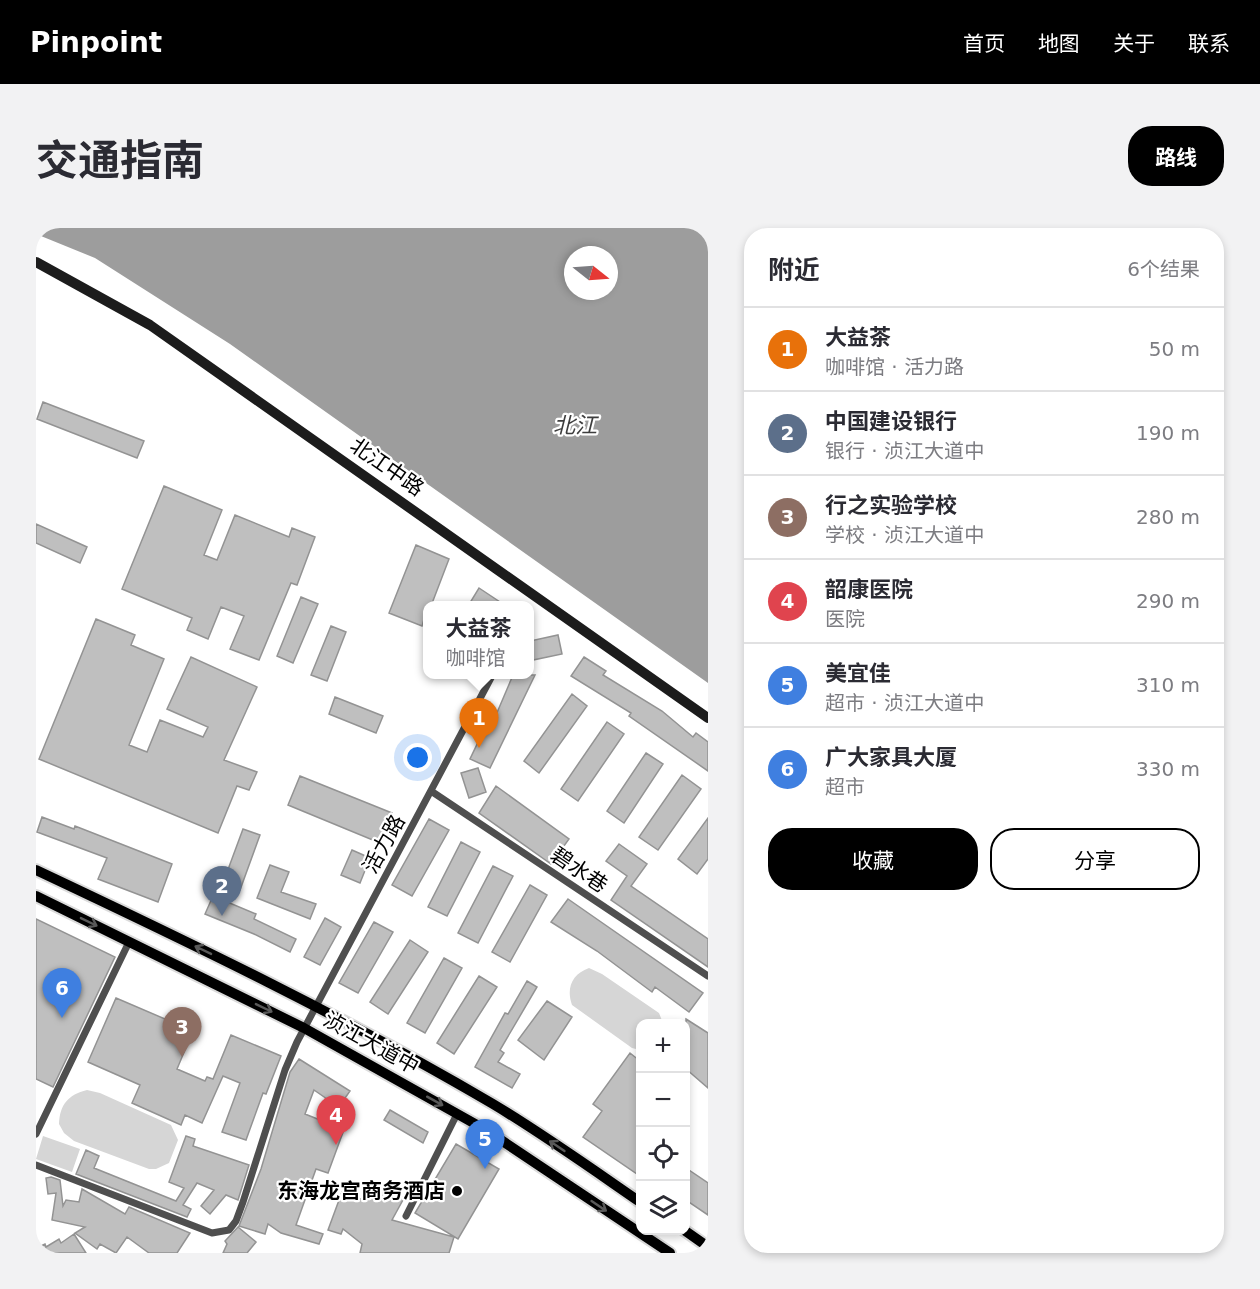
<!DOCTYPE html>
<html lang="zh">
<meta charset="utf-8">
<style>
:root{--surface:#fff;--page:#f2f2f3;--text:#2b2b33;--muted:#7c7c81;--line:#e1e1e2;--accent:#000}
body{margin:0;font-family:"DejaVu Sans","Noto Sans SC",sans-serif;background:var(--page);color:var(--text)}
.controls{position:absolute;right:18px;bottom:18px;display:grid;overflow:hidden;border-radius:12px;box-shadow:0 3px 9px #0003}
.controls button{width:54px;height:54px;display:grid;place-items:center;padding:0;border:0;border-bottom:2px solid var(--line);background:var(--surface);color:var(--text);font:30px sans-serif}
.compass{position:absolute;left:528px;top:18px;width:54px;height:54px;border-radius:50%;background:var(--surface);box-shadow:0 3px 9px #0003;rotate:107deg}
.you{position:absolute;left:382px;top:530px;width:21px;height:21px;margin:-15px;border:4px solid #fff;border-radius:50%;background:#1a73e8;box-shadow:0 0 0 9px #1a73e833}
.badge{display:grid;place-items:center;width:39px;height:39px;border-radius:50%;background:var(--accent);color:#fff;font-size:20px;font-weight:700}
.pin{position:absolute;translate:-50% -50px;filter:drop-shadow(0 2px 3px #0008)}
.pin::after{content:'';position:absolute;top:32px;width:21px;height:18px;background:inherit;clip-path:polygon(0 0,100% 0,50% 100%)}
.popup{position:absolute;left:387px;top:373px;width:111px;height:78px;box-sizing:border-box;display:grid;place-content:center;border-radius:12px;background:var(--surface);filter:drop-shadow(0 2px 4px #0005);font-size:20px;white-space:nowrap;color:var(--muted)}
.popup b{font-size:22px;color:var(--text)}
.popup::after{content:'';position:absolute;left:50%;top:100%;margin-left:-12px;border:12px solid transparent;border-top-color:var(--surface)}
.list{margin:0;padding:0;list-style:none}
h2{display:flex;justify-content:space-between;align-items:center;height:78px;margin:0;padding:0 24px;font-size:26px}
h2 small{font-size:20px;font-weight:400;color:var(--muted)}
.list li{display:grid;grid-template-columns:39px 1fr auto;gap:18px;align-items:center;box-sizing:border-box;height:84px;padding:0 24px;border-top:2px solid var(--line)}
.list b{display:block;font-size:22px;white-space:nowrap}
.list p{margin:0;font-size:20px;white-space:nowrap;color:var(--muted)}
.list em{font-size:20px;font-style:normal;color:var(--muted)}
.actions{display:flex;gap:12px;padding:18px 24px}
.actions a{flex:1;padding:14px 0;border:2px solid var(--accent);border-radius:24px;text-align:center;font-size:21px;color:var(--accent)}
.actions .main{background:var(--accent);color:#fff}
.icon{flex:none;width:33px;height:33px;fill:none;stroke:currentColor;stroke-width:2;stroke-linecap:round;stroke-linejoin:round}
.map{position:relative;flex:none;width:672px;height:1025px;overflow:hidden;border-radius:24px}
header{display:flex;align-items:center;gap:36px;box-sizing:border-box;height:84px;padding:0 30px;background:var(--accent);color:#fff}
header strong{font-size:28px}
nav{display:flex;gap:33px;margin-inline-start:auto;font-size:21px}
.intro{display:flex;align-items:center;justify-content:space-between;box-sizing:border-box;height:144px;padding:0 36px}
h1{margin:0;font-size:42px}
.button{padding:15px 27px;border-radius:24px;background:var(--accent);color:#fff;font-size:21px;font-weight:700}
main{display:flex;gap:36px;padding:0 36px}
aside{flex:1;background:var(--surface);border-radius:24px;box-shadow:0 3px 9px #0003}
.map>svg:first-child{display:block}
.green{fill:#d6d6d6}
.water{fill:#9d9d9d;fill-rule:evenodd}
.building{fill:#bfbfbf;stroke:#939393;stroke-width:1.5;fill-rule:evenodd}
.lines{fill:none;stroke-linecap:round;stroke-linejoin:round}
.primary-casing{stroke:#dbdbdb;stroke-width:14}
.street{stroke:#4f4f4f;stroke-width:7}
.secondary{stroke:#1c1c1c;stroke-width:10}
.primary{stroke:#000;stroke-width:10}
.oneway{stroke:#595959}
.poi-dot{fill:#000;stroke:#fff;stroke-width:2}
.labels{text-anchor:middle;stroke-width:4.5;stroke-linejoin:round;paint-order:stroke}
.street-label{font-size:21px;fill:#000;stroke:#fff}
.poi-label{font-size:21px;font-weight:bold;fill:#000;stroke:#fff;text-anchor:end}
.water-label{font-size:22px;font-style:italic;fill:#3e3e3e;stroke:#fff}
</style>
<header>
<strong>Pinpoint</strong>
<nav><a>首页</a><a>地图</a><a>关于</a><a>联系</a></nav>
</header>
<div class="intro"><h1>交通指南</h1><a class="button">路线</a></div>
<main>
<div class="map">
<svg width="672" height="1025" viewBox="0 0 672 1025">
<rect width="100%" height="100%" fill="#fff"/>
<path class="green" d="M553,740L566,746L623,785L627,795L604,796V822L596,820L536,777C530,760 536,746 553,740Z
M51,862L64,865L135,897L142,912L133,935L120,941H113L38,913L28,905L23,896C24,876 32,867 51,862Z
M7,908L44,921L36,944L0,931Z"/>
<path class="water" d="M0,0H672V455L194,116L59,30L0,6ZM537,27H573V63H537Z"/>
<path class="building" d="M7,174L108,213L101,230L1,191Z
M128,258L186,282L168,327L181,332L199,287L253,309L256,300L279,309L261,357L255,355L223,432L194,421L208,388L185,379L172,411L151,402L156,390L86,361Z
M0,296L51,319L44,335L0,315Z
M380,317L413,331L395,378H392L386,398L353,385Z
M443,360L470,378H432Z
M265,369L282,376L257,435L241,428Z
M60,391L99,407L95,417L128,431L93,517L111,524L124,492L167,509L172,499L131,481L155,429L221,459L188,532L221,544L213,562L201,558L182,605L3,531Z
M295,398L310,404L291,453L275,447Z
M522,407L526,426L497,432L494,413Z
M548,429L570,443L567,447L626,483L657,509L660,505L672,514V543L593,488L595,485L535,448Z
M477,447H499L454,540L434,531L456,485L460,487Z
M536,466L551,478L503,545L488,533Z
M299,469L347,488L340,505L293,486Z
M571,494L588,506L542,573L525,561Z
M610,525L627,536L588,595L571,583Z
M442,540L450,564L433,570L425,545Z
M646,547L665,561L622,622L603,609Z
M264,548L356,585L344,615L252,577Z
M460,558L533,611L515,636L443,585Z
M6,589L38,601L39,598L136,636L122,674L62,651L71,630L1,604Z
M672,590V631L661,646L642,631Z
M393,591L413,602L376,668L356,657Z
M207,601L224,607L204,662L187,655Z
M425,614L444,624L411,688L392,679Z
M583,616L611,636L595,658L672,711V739L575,672L591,648L570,633Z
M316,622L334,630L324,655L305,647Z
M234,637L253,644L245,664L280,676L274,691L221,670Z
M457,638L477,648L442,715L422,705Z
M494,657L511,667L474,734L456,724Z
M177,668L220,686L218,691L260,711L254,724L218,706L169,686Z
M532,671L667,765L653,784L619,759L616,764L561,723L515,694Z
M289,690L305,699L284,737L268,729Z
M0,691L79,729L17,859L0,851Z
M338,694L357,704L322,765L303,755Z
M374,712L392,724L352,786L334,774Z
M408,730L426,740L389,805L371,795Z
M443,748L461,759L418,826L401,815Z
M491,753L501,759L464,822L468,825L462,834L484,846L476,860L439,839L469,785L472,786Z
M80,770L157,803L141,841L169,853L171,849L177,851L195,807L245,828L230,866L227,865L210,912L186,904L204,855L187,848L166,895L149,887L145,897L96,875L104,857L52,834Z
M511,773L536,789L508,832L482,812Z
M650,791L672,805V860L650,841Z
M594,825L604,833V948L547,909L566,883L557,876Z
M263,831L314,863L300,883L313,888L292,945L280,941L260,997L287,1006L283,1016L245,1005L232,996L229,1006L203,998L225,941L254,844ZM278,862L291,871L284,892L269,886Z
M354,882L392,904L387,915L348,892Z
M150,908L159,911L157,918L213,937L202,972L190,967L174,986L165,978L178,962L161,955L147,977L155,981L151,989L40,946L50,922L63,928L58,940L140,973L148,960L133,954Z
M420,916L463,941L422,1011L379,985Z
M650,940L672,955V987L650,972Z
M15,949L24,952L27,978L30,972L43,974L46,961L89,986L93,979L154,1005L141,1025H113L91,1009L80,1025L64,1016L61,1021L39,1005L49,999L16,992L20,965L12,966L10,950Z
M340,954L368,970L356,992L418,1009L413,1025H324L326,1016L307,1001L305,1006L292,1002L306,964L330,973Z
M202,999L220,1014L211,1025H187L191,1016L189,1013Z
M38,1006L50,1025H0V1020L9,1016L10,1019L23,1011L25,1015Z"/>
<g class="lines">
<defs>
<path id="primary" d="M0,642C155,715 309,789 457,876C507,906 556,941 604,974
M0,668L268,800L450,902L634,1025
M648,1002L672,1019"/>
</defs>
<use href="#primary" class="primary-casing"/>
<path class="street" d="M395,563L672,748
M0,906L93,714
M0,937L176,1005L193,1002L200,993L207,974L249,842L261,814L457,446
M370,988L421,886"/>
<path class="secondary" d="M0,34L114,97L672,490"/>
<use href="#primary" class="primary"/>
</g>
<defs><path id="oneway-shaft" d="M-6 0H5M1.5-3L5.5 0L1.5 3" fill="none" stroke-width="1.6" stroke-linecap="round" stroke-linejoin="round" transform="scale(1.5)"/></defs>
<g class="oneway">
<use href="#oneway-shaft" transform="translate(53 694) rotate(26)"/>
<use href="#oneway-shaft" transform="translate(167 722) rotate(-154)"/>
<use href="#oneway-shaft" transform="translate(228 780) rotate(26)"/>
<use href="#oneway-shaft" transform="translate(399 873) rotate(29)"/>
<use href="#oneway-shaft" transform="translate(521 918) rotate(-146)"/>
<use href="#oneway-shaft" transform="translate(563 978) rotate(34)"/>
</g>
<circle class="poi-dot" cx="421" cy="963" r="6"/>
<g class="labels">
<g class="street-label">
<text transform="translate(351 239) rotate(35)" y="7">北江中路</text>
<text transform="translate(348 616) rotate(-61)" y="7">活力路</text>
<text transform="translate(543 642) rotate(34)" y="7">碧水巷</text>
<text transform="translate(335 815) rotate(29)" y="7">浈江大道中</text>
</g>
<g class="poi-label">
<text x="409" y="970">东海龙宫商务酒店</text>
</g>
<g class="water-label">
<text x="539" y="205">北江</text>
</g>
</g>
</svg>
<div class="controls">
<button>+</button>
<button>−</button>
<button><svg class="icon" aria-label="locate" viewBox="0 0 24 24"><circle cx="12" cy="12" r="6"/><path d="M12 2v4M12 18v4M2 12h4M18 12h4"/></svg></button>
<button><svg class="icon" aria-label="layers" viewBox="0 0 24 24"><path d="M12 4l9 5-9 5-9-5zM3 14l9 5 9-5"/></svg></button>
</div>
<svg class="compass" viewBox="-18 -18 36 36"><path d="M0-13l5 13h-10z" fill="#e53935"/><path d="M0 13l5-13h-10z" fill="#7c7c81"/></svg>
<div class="you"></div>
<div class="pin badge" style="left:443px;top:520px;background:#e8710a">1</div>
<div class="popup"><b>大益茶</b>咖啡馆</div>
<div class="pin badge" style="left:186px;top:688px;background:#5c6f8a">2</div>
<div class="pin badge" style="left:146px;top:829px;background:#8d6e63">3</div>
<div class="pin badge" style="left:300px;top:917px;background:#e0444e">4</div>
<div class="pin badge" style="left:449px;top:941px;background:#3f7fe0">5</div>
<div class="pin badge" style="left:26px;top:790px;background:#3f7fe0">6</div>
</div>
<aside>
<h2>附近<small>6个结果</small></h2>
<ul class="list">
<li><span class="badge" style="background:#e8710a">1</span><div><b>大益茶</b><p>咖啡馆 · 活力路</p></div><em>50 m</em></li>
<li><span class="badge" style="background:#5c6f8a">2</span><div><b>中国建设银行</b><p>银行 · 浈江大道中</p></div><em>190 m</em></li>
<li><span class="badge" style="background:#8d6e63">3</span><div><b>行之实验学校</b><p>学校 · 浈江大道中</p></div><em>280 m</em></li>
<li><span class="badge" style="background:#e0444e">4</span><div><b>韶康医院</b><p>医院</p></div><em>290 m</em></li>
<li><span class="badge" style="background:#3f7fe0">5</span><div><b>美宜佳</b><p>超市 · 浈江大道中</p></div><em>310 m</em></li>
<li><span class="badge" style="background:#3f7fe0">6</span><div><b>广大家具大厦</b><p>超市</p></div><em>330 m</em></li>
</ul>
<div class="actions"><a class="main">收藏</a><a>分享</a></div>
</aside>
</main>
